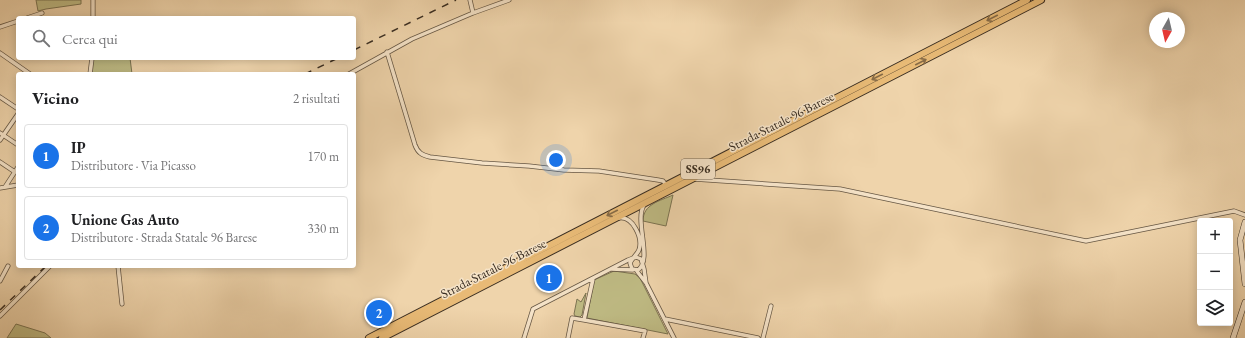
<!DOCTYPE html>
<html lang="it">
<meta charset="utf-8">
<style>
:root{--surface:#fff;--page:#f2f2f2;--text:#202124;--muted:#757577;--line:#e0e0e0;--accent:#1a73e8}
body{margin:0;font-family:"EB Garamond",serif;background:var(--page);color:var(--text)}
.controls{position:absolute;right:12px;bottom:12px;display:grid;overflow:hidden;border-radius:4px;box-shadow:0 2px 10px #0003}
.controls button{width:36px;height:36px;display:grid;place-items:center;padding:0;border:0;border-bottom:1px solid var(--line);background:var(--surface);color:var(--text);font:20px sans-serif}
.compass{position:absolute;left:1149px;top:12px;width:36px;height:36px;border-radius:50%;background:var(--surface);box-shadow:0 2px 10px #0003;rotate:188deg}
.you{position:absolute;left:556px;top:160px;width:14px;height:14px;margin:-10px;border:3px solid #fff;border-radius:50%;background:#1a73e8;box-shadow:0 0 0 6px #1a73e833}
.badge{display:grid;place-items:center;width:26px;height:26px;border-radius:50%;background:var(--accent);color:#fff;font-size:13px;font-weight:700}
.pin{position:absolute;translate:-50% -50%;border:2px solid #fff;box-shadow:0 1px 4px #0006}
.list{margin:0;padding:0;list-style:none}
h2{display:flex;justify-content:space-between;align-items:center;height:52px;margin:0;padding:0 16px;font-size:17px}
h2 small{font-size:13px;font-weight:400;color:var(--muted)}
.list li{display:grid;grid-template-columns:26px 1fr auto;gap:12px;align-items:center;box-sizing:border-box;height:64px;margin:0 8px 8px;padding:0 8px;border:1px solid var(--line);border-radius:4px}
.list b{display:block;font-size:15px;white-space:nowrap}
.list p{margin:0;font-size:13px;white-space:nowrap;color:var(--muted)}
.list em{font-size:13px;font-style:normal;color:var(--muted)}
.icon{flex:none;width:22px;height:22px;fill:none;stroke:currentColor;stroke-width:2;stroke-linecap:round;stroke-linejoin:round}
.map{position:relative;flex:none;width:1245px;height:338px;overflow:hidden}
.search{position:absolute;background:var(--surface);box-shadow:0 2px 10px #0003;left:16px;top:16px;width:340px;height:44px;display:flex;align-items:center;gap:10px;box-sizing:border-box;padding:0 14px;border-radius:4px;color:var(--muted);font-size:15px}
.panel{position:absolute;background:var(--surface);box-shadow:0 2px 10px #0003;left:16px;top:72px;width:340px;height:196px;border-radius:4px}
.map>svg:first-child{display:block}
.green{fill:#bfbb84;stroke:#7c7452}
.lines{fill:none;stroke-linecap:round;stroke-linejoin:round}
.street-casing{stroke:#665744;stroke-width:5}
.secondary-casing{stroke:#392d21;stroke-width:6}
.primary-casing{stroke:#392d21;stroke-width:8}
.street{stroke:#f5e3c8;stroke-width:3.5}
.secondary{stroke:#f5e3c8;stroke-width:5}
.primary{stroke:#e8ba76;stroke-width:6}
.rail{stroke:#392d21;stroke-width:1.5;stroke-dasharray:7 7;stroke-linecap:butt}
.oneway{stroke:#886c47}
.labels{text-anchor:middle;stroke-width:3;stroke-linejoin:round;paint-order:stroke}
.shield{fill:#f5e3c8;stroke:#716453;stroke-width:1}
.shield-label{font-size:12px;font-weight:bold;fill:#392d21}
.street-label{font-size:13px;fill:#392d21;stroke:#f5e3c8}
</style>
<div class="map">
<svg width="1245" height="338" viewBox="0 0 1245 338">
<rect width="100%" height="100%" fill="#efd4ab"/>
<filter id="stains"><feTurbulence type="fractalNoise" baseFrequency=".005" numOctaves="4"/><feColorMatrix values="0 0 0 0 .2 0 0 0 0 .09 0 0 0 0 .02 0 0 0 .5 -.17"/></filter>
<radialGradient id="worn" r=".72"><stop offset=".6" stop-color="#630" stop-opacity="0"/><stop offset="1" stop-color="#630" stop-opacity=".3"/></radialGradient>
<path class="green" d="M36,0H81V4L46,9L38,11Z
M93,58H130L132,74H91Z
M673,195L666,226L643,221C643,204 660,201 673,195Z
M614,271L635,274L640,278L668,334L587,318L594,280Z
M586,293L582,315L580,317L575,316L574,314L577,299L581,302Z
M16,324L45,333L51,338H7Z"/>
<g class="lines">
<defs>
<path id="street" d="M93,0V18
M470,0L473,13
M27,18L42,13
M0,27L18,21
M387,52L415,145C418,153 422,155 430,157L482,163L529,166L564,170L599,171L658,180L663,181L666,185
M0,53L30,74
M90,74L92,58
M349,74L412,39L473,13L509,0
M0,97L18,109
M0,133L18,145
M0,140L18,114
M0,162L15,172
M694,179L840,189L1086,241L1234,211L1245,215
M5,187L18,167
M0,188L18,185
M619,218C633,216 643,238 639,250C637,255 632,258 630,263L632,269L638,270C653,260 634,220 644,205
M118,266L122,304
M611,269L633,270
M636,270L646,283L674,338
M0,281L8,266
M0,316L50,266
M665,319L758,338
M584,320L645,331L643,338
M524,338L533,309L628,260L636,257L641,259L644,269L646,283
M568,338L572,318L584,320L593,279
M763,338L771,306"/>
<path id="secondary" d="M1245,222L1240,240L1245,284
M1233,338L1245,302"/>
<path id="primary" d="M369,338L1027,0
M382,338L1041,0"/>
</defs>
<use href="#street" class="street-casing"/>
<use href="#secondary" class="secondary-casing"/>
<use href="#primary" class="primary-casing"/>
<use href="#street" class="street"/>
<use href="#secondary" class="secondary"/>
<use href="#primary" class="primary"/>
<path class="rail" d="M354,50L456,0
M305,74L338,58
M0,310L46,266"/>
</g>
<defs><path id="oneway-shaft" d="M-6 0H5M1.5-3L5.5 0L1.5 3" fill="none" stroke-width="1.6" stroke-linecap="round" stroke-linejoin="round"/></defs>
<g class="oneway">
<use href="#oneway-shaft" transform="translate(992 18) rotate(153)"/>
<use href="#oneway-shaft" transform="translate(921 62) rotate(-27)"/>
<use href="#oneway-shaft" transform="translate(877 77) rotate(153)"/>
<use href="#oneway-shaft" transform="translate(612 213) rotate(153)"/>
</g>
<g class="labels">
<rect class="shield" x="681" y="159" width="34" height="20" rx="3"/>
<g class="shield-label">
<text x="698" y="173">SS96</text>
</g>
<g class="street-label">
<text transform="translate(781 121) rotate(-27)" y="5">Strada Statale 96 Barese</text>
<text transform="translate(493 268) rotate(-27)" y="5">Strada Statale 96 Barese</text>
</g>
</g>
<rect width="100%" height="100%" filter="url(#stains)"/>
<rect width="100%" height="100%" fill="url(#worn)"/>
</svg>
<div class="controls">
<button>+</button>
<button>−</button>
<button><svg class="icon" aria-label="layers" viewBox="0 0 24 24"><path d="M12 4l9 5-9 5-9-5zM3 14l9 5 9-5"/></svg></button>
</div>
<svg class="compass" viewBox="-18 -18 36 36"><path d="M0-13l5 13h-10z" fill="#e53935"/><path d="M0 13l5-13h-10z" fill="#757577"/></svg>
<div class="you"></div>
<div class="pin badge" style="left:549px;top:278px">1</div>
<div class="pin badge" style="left:379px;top:313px">2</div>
<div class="search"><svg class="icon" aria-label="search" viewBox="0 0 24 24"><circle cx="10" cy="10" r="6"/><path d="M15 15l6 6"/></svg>Cerca qui</div>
<section class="panel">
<h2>Vicino<small>2 risultati</small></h2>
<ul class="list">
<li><span class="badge">1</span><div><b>IP</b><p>Distributore · Via Picasso</p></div><em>170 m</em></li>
<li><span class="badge">2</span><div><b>Unione Gas Auto</b><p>Distributore · Strada Statale 96 Barese</p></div><em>330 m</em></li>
</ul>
</section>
</div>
